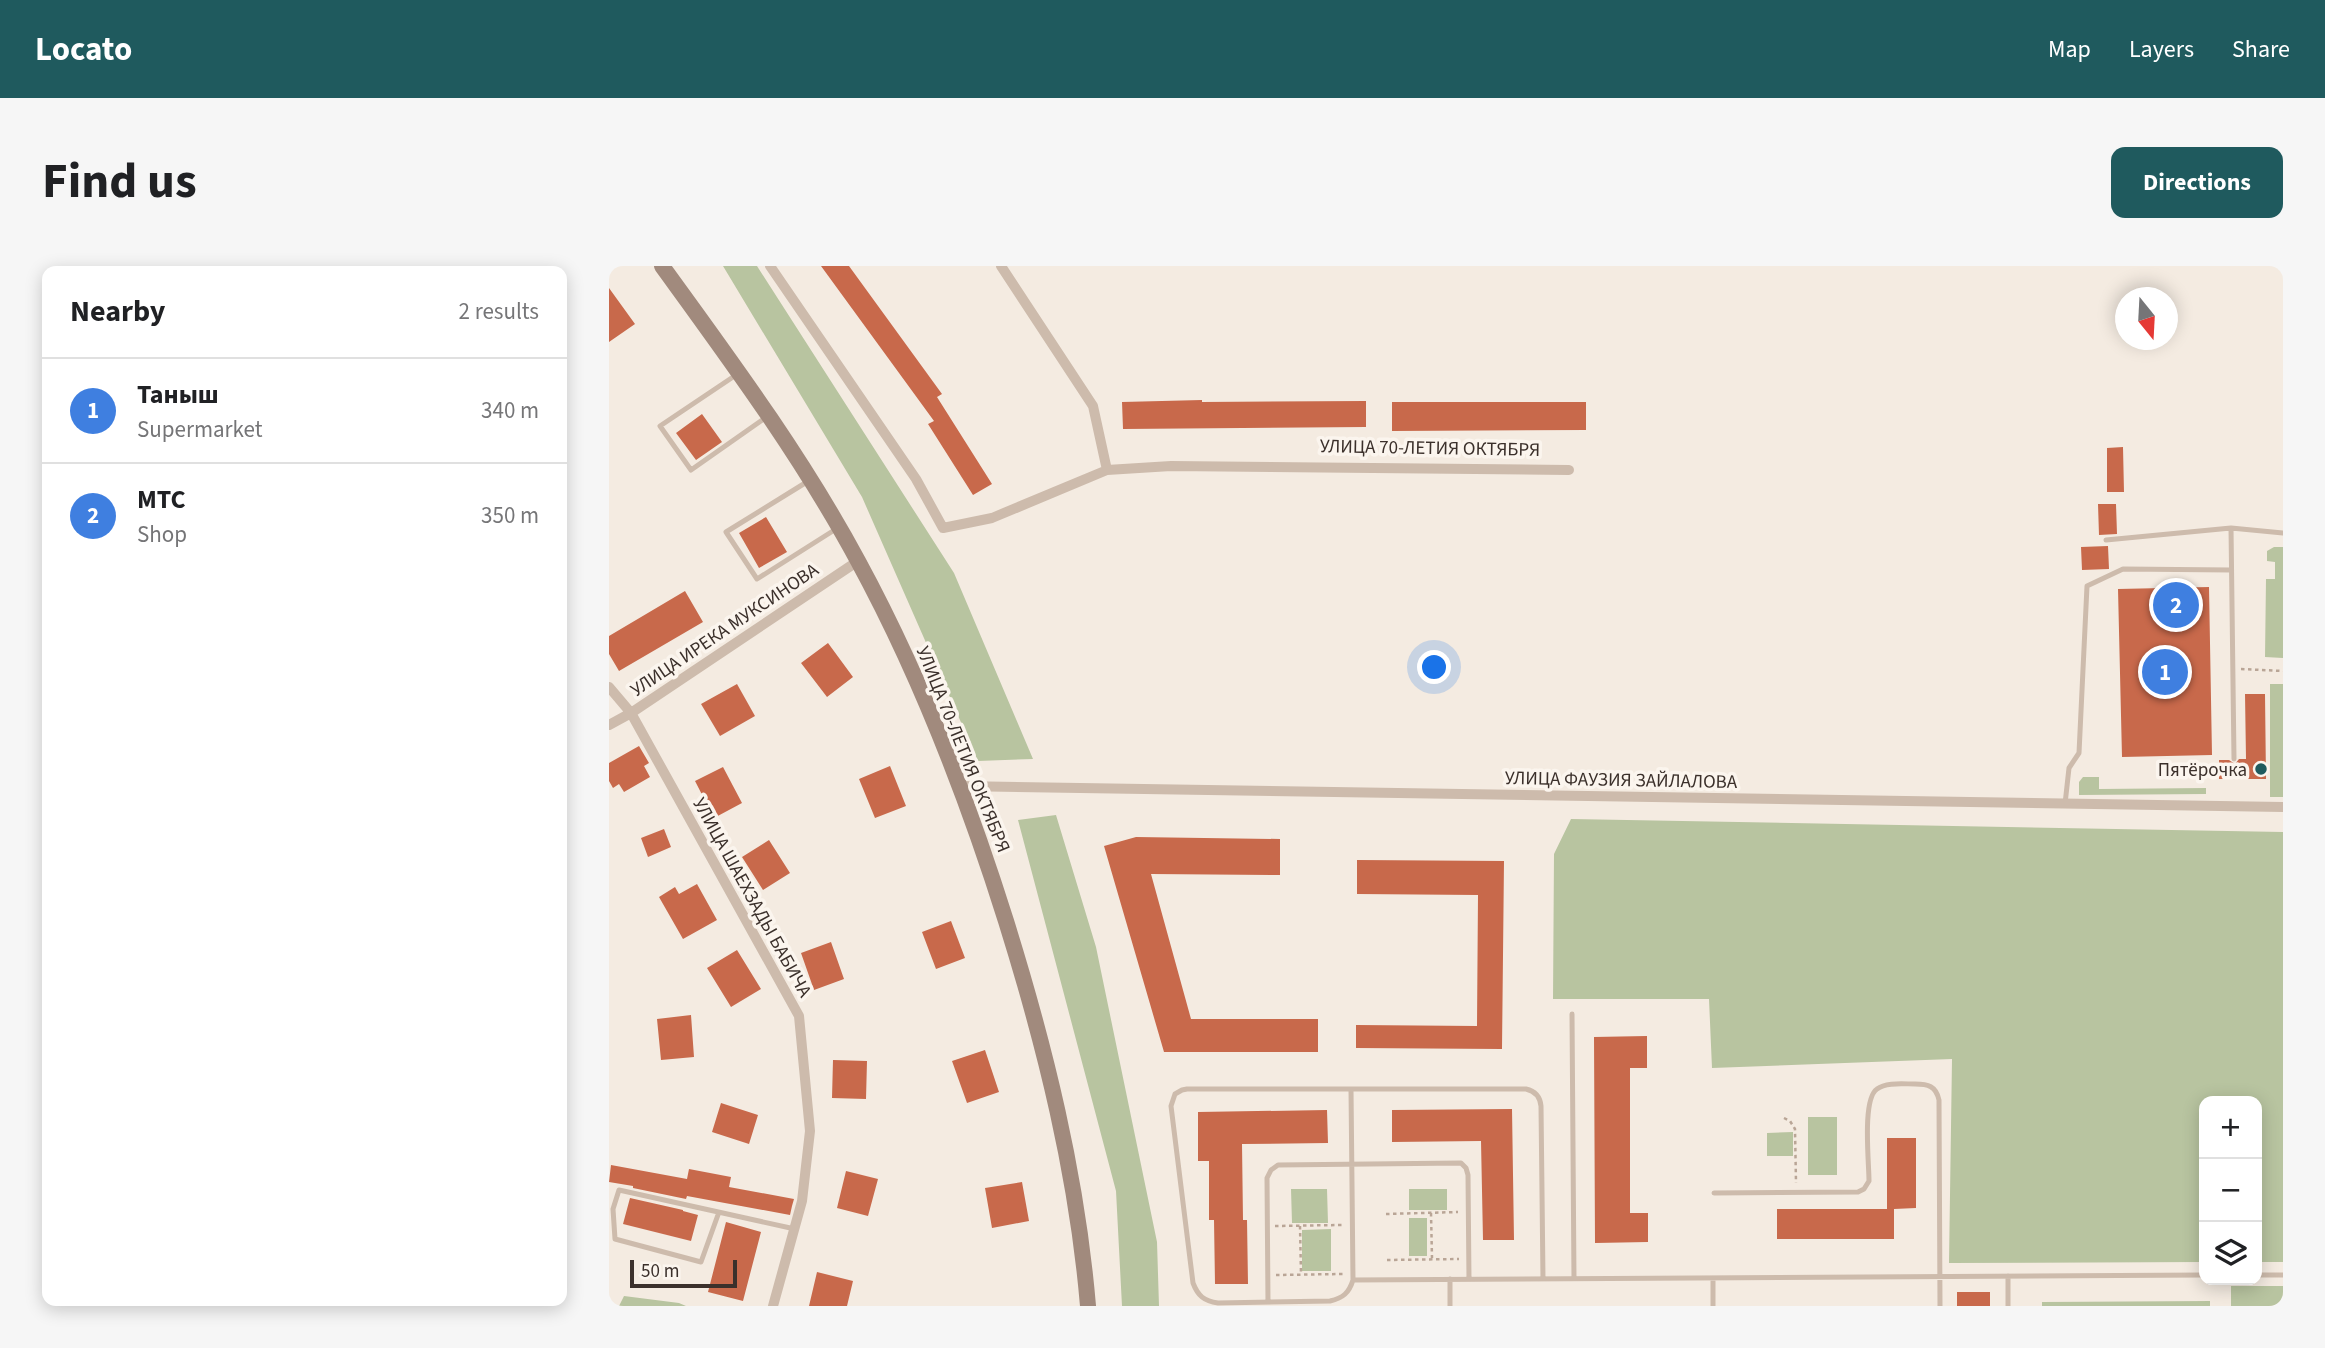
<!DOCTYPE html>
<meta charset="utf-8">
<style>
:root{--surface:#fff;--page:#f6f6f6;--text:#202124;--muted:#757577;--line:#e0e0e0;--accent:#1f5a5e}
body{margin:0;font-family:"Source Sans 3",sans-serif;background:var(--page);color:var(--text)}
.controls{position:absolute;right:21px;bottom:21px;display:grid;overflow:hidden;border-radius:14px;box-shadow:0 4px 18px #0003}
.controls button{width:63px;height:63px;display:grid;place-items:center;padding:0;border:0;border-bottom:2px solid var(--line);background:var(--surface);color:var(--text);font:35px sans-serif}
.compass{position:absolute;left:1506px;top:21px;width:63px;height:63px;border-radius:50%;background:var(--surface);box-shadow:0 4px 18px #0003;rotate:162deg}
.scale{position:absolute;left:21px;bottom:18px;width:107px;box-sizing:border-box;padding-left:7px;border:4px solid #3b302b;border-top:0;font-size:19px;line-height:24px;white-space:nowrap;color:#3b302b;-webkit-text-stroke:5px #fbf5ee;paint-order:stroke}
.you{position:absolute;left:826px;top:402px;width:24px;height:24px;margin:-18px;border:5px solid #fff;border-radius:50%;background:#1a73e8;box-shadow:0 0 0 10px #1a73e833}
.badge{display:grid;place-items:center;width:46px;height:46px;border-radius:50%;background:var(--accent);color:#fff;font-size:23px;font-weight:700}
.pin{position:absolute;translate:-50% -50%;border:4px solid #fff;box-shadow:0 2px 7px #0006}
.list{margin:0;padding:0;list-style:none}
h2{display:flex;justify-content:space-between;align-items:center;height:91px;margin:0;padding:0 28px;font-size:30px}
h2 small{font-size:23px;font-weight:400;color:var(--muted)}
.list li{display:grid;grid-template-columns:46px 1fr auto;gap:21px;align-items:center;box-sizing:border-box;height:105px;padding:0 28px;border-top:2px solid var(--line)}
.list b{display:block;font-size:26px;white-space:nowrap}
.list p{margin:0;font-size:23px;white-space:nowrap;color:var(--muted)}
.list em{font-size:23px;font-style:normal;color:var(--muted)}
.icon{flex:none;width:38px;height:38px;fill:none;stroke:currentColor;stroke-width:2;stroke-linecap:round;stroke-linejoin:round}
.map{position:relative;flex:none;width:1674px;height:1040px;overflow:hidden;border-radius:14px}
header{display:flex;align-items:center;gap:42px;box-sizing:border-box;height:98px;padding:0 35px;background:var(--accent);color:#fff}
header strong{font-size:33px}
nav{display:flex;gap:38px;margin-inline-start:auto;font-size:24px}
.intro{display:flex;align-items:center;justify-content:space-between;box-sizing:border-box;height:168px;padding:0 42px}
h1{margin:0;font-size:49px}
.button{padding:18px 32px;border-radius:14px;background:var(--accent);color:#fff;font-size:24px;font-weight:700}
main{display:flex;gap:42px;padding:0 42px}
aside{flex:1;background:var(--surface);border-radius:14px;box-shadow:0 4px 18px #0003}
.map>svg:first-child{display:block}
.green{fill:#b8c4a0}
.building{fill:#c8694b}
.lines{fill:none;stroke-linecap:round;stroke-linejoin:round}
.path{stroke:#b9a596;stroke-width:2.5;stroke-dasharray:3.5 3.5;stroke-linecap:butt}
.service{stroke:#cdbbac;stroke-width:5}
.minor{stroke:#cdbbac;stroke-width:10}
.secondary{stroke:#a18a7d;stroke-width:16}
.poi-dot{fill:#1f5a5e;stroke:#fbf5ee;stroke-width:2.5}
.labels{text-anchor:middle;stroke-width:7;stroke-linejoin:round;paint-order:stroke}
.street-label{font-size:19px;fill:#3b302b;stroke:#fbf5ee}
.poi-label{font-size:19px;fill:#3b302b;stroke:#fbf5ee;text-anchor:end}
</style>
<header>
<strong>Locato</strong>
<nav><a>Map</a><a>Layers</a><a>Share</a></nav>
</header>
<div class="intro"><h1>Find us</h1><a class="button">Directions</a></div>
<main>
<aside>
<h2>Nearby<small>2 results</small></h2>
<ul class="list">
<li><span class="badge" style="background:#3f7fe0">1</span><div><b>Таныш</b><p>Supermarket</p></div><em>340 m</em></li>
<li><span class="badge" style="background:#3f7fe0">2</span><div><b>МТС</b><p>Shop</p></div><em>350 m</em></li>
</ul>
</aside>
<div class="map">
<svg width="1674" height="1040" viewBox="0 0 1674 1040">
<rect width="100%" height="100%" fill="#f4ebe1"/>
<path class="green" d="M114,0H148L345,307L424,493L369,495L253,231Z
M1665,281H1674V392L1656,391L1657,313H1666V296L1658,295V285Z
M1661,418H1674V531H1661Z
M1474,511H1490V523L1597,522V528L1470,529V516Z
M447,549L487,681L548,976L550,1040H513L507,925L409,554Z
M962,553L1674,566V996H1648V835H1595V996L1340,997L1343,793L1103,802L1100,733H944L945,588Z
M1199,851H1228V909H1199Z
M1184,866V890H1158V867Z
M682,923H718L719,957H683Z
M800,923H838V944H800Z
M800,952H818V990H800Z
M722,963V1005H693V964Z
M1622,1020H1674V1040H1622Z
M15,1030L70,1037L77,1040H10Z
M1601,1035V1040H1433V1036Z"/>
<path class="building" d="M212,0H240L333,128L328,131L383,218L364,229L319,158L325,155Z
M0,22L26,58L0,76Z
M593,134V136L757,135V161L514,163L513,136Z
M783,136H977V164L783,165Z
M93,148L113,176L87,194L67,167Z
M1514,181L1515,226H1498V182Z
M1489,238H1507L1508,268L1490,269Z
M157,251L178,286L150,302L130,267Z
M1499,280L1500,303L1473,304L1472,281Z
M1600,321L1603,489L1513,491L1509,323Z
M76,325L94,356L10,405L0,388V370Z
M219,377L244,411L218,431L192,397Z
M128,418L146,450L111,470L92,438Z
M1636,428H1656L1657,513H1610V494H1620L1626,498L1630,493H1637Z
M30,480L40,497L35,500L41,511L15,526L10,518L4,522L0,515V497Z
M281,500L297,540L266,552L250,513Z
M114,501L133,537L105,552L86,515Z
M55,563L62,581L39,591L32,572Z
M527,571L671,573V609L542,608L582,753H709V786H555L495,580Z
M160,574L181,607L154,624L133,591Z
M748,594L895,595L893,783L747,782V759L868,760L869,629L748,628Z
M88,618L108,654L74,673L50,631L66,621L70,628Z
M342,655L356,692L327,703L313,666Z
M222,676L235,713L205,724L192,687Z
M128,684L152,723L122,741L98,702Z
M82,749L85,791L52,794L48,753Z
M1038,770V802H1021V947H1039V976L986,977L985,771Z
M376,784L390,826L358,837L343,795Z
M224,794L258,795L257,833L223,832Z
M112,837L149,849L140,878L103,866Z
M903,843L905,974H874L872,875L783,876V844Z
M718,844L719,877L633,878L634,954H638L639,1018H606L605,954H600V895H589V846Z
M1278,872H1307V942L1285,943V973H1168V943H1278Z
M2,899L78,913L80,903L122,911L120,921L185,933L183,940L181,949L78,930L77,933L24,922V920L0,916Z
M237,905L269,913L259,950L228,942Z
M413,916L420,955L383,962L376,922Z
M21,932L74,944V945L89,949L82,975L14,958Z
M117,956L152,966L134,1035L99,1026Z
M208,1006L244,1015L238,1040H200Z
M1348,1026H1381V1040H1348Z"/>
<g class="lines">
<path class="path" d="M1632,403L1674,405
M1175,852L1181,855L1186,863L1187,917
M822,947L823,992
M777,948L849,946
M666,960L733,959
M691,960L692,1008
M778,994L850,993
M667,1009L734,1008"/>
<path class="service" d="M127,109L51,160L82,204L159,150
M201,214L117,266L148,313L227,263
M1622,262L1625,493
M1497,274L1622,262L1674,267
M1456,538L1460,502L1470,487L1478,320L1514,303L1622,304
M963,748L965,1013
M742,823L744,1014C740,1027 734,1032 721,1035L609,1037C595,1035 589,1030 584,1017L562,840L566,828L573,824L578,823H917C926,825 931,830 932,840L934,1013
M1105,927L1249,926L1255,923L1260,915C1260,896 1253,833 1268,823C1277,816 1294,818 1306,818C1319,818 1327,820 1330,834L1331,1040
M110,946L92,996L6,973L4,943L10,924L186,963
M1648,1009H1674
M1399,1010V1040
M841,1013V1040
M744,1014L1595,1009
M659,1036L658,912L662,904L669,899L852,897L857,902L859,909L860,1013
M1104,1040V1012"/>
<path class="minor" d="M161,0L307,213L334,262L383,252L498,204L562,200L960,204
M392,0L484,140L498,204
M0,421L22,447L190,750L201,865L193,935L164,1040
M0,459L22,447L249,295
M350,520L1674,541"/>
<path class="secondary" d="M53,0C122,95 193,191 249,295C311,409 358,531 397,655C436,780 468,909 479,1040"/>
</g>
<circle class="poi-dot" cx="1652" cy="503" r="7"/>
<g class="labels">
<g class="street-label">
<text transform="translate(821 181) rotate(1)" y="7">УЛИЦА 70-ЛЕТИЯ ОКТЯБРЯ</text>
<text transform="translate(115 363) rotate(-34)" y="7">УЛИЦА ИРЕКА МУКСИНОВА</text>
<text transform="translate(355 483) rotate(68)" y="7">УЛИЦА 70-ЛЕТИЯ ОКТЯБРЯ</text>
<text transform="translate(1012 513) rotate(1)" y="7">УЛИЦА ФАУЗИЯ ЗАЙЛАЛОВА</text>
<text transform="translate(144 631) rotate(61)" y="7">УЛИЦА ШАЕХЗАДЫ БАБИЧА</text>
</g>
<g class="poi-label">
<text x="1638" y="510">Пятёрочка</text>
</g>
</g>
</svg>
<div class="controls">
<button>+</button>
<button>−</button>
<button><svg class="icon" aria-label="layers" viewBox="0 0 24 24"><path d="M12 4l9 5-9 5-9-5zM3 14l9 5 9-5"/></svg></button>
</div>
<svg class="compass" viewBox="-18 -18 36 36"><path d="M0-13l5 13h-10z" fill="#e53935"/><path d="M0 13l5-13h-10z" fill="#757577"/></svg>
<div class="scale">50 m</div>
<div class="you"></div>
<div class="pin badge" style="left:1556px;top:406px;background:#3f7fe0">1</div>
<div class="pin badge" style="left:1567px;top:339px;background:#3f7fe0">2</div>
</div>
</main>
